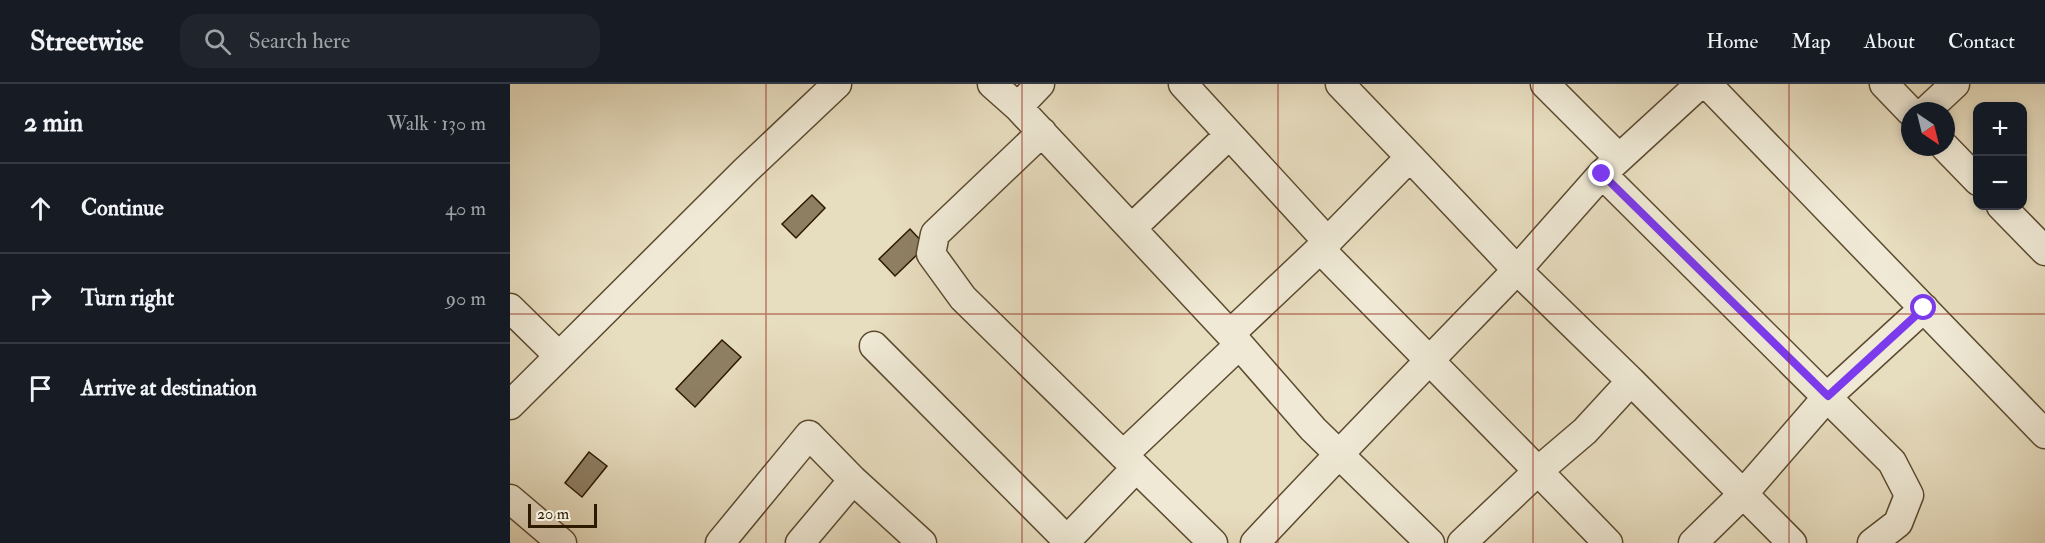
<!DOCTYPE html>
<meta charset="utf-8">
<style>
:root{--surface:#171b24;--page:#20242c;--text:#f1f3f6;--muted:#9ea1a6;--line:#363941}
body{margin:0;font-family:"IM FELL Double Pica",serif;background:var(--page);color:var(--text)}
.controls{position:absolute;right:18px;top:18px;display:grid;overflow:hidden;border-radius:12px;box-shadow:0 3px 9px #0003}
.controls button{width:54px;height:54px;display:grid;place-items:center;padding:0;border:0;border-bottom:2px solid var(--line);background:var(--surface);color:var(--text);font:30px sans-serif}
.compass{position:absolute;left:1391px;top:18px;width:54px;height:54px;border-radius:50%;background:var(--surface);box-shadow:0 3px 9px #0003;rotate:145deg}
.scale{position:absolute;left:18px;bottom:15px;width:69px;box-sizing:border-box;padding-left:6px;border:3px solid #2d1900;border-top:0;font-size:16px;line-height:21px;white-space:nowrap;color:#2d1900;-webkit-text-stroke:4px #efe9d5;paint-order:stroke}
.stop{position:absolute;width:18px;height:18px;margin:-14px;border:4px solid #7c3aed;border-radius:50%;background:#fff}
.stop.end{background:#7c3aed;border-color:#fff;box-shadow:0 2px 6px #0008}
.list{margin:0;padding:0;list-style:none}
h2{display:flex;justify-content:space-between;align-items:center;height:78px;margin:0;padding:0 24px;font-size:26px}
h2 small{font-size:20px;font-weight:400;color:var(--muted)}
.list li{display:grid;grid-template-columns:39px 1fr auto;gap:18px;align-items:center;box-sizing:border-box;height:90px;padding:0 24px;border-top:2px solid var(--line)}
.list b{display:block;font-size:22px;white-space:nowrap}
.list em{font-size:20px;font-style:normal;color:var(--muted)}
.icon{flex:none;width:33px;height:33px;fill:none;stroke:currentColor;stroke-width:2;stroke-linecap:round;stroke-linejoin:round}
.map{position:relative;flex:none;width:1535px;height:459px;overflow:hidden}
header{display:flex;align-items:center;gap:36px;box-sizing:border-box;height:84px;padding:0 30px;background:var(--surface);border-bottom:2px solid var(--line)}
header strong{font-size:28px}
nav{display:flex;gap:33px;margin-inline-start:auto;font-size:21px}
.search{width:420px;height:54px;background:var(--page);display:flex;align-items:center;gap:15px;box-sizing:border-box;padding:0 21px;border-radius:18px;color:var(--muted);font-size:22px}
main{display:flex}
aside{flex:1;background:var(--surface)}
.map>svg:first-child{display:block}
.building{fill:#8e7f63;stroke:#2d1900;stroke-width:1.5}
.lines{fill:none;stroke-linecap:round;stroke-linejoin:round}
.minor-casing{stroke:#5c4a30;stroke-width:31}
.minor{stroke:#efe9d5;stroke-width:28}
.route{stroke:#7c3aed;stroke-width:8}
.grid{fill:none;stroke:#8f2418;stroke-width:1.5;stroke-opacity:0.55}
</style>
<header>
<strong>Streetwise</strong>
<div class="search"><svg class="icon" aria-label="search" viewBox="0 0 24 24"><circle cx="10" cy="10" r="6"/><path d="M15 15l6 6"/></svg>Search here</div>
<nav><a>Home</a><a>Map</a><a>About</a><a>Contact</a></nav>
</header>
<main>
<aside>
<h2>2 min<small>Walk · 130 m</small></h2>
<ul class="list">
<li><svg class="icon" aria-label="ahead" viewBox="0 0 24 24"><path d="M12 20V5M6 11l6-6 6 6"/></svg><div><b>Continue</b></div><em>40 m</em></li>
<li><svg class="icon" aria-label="right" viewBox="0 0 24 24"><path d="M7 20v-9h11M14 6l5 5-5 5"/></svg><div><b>Turn right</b></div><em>90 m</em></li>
<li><svg class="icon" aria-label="arrive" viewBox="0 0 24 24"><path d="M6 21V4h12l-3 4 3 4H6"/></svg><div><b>Arrive at destination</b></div></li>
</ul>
</aside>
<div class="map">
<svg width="1535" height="459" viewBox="0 0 1535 459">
<rect width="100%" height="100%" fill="#e7ddbf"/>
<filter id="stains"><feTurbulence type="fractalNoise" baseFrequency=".00333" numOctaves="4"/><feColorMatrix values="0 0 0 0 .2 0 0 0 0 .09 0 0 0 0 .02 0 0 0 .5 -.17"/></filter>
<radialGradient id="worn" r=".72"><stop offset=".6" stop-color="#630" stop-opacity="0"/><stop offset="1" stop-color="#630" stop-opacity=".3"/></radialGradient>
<path class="building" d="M302,111L315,124L286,154L272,140Z
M400,145L416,162L385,192L369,175Z
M212,256L231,273L185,323L166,305Z
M79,368L97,382L72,413L55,399Z"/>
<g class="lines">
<defs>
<path id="minor" d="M482,0L508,23L530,0
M673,0L818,158
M1035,0L1109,74
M1197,0L1535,350
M1374,0L1400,27
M508,23L720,250
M1416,27L1445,0
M532,48L425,150L421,170L453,214L703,459
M1435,63L1468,97
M900,73L1007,186L1092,90L1190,0
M1092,90L1382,378L1399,411L1388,439L1362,459
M1491,122L1535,167
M622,144L719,51
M810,165L720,250L803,345L920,459
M0,224L49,272
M364,262L557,456L626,384
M1121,297L1282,459
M0,321L235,87L327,0
M613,371L729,261
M0,415L52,459
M210,459L299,351L343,396L412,459
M290,459L343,396
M745,459C831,367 919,277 1007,186L1121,297L1075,347L1028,387L810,165L900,73L830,0
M952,459L1028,387L1098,459
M1183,459L1233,410L1318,312L1414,224"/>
</defs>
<use href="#minor" class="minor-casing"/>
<use href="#minor" class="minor"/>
</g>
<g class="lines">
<path class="route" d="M1092,90L1318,312L1414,224"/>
</g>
<path class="grid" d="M256,0V459M512,0V459M768,0V459M1023,0V459M1279,0V459M0,230H1535"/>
<rect width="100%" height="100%" filter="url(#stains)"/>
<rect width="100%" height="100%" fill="url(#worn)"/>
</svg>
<div class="controls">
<button>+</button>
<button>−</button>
</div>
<svg class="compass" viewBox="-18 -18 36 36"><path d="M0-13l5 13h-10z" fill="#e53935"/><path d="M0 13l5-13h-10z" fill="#9ea1a6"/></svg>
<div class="scale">20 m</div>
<div class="stop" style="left:1414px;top:224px"></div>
<div class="stop end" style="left:1092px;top:90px"></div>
</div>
</main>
